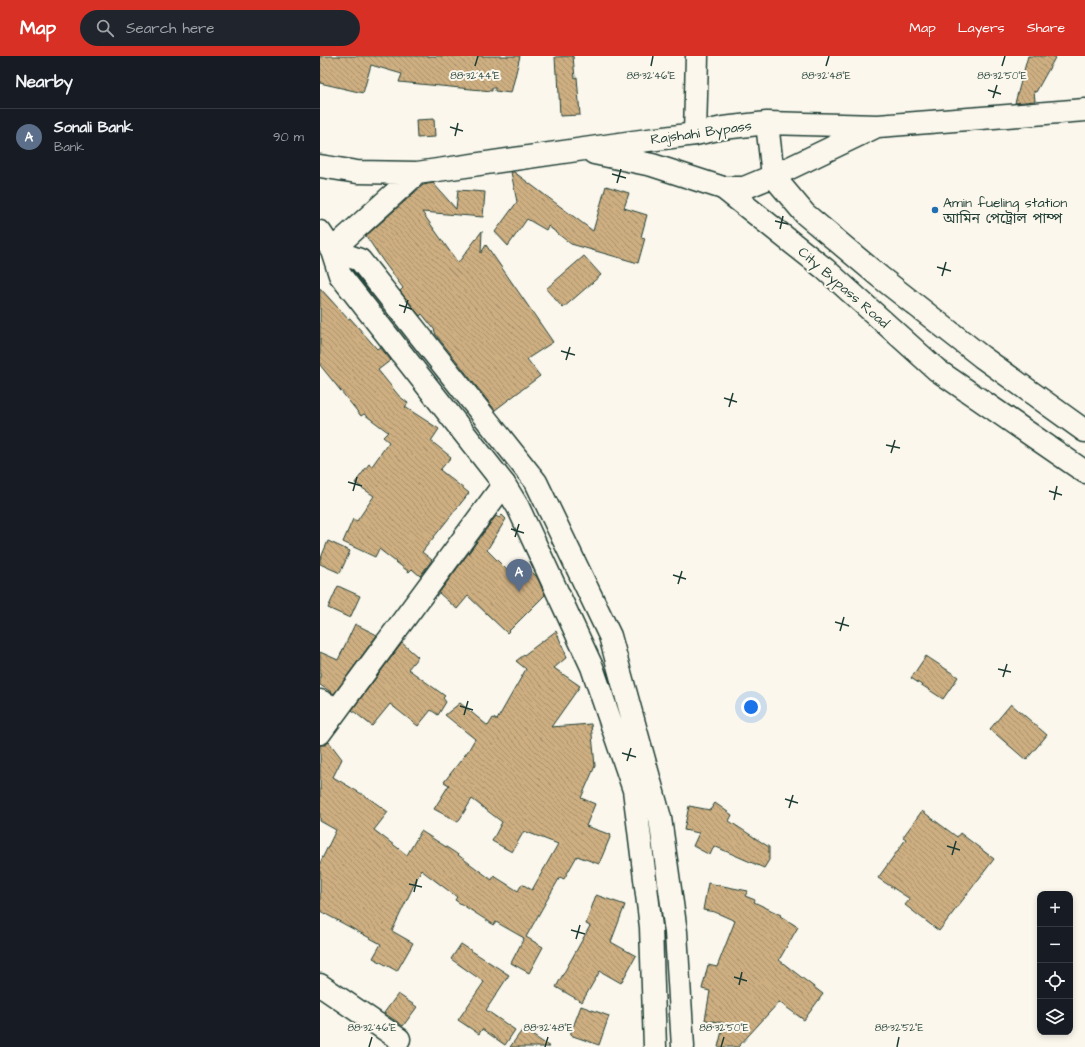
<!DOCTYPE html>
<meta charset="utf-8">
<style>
:root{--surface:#171b24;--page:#20242c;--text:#f1f3f6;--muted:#9ea1a6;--line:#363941;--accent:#d93025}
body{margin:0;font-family:"Architects Daughter","Noto Sans Bengali",sans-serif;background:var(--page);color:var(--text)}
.controls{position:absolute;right:12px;bottom:12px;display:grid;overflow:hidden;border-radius:8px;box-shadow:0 2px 6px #0003}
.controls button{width:36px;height:36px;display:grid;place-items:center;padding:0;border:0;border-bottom:1px solid var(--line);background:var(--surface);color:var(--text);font:20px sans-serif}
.you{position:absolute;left:431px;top:651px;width:14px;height:14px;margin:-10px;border:3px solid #fff;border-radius:50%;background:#1a73e8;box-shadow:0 0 0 6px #1a73e833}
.badge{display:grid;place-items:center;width:26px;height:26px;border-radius:50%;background:var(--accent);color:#fff;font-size:13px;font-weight:700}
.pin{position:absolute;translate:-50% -33px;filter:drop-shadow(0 1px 2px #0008)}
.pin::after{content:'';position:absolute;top:21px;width:14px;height:12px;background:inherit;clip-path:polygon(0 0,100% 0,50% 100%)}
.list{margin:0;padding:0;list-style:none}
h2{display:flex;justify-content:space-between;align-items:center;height:52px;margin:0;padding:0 16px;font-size:17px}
h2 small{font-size:13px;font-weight:400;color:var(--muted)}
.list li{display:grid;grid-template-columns:26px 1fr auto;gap:12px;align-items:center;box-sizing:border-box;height:56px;padding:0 16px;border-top:1px solid var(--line)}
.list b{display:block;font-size:15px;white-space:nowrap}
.list p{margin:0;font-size:13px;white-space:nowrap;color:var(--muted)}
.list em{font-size:13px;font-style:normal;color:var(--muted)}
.icon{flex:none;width:22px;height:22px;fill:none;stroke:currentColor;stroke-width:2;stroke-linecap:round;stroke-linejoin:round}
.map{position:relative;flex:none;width:765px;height:991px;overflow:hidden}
header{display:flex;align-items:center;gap:24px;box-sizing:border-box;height:56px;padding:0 20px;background:var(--accent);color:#fff}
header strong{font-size:19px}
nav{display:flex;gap:22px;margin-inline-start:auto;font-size:14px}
.search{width:280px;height:36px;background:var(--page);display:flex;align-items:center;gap:10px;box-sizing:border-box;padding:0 14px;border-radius:22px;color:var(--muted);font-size:15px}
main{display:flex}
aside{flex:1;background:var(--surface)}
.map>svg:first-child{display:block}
.building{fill:url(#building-back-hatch);stroke:#1f3d34}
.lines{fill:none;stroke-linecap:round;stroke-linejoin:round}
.minor-casing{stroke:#1f3d34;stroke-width:25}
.major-casing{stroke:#1f3d34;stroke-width:25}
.highway-casing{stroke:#1f3d34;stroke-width:25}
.minor{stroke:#fbf7ec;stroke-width:22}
.major{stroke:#fbf7ec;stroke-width:22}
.highway{stroke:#fbf7ec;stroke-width:22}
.ticks{fill:none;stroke:#1f3d34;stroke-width:1.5}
.poi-dot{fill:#1f6fb2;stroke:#fbf7ec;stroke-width:1.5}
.labels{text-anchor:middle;stroke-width:4;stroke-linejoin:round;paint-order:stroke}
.street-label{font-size:14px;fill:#1f3d34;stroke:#fbf7ec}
.poi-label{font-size:14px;fill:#1f3d34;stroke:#fbf7ec;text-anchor:start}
.ticks-label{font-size:10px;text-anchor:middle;fill:#1f3d34;stroke:#fbf7ec;stroke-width:4;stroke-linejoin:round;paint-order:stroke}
</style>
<header>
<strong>Map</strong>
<div class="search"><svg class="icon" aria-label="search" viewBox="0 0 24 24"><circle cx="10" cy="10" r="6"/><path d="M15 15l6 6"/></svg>Search here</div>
<nav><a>Map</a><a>Layers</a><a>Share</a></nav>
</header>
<main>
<aside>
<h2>Nearby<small></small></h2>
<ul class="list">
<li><span class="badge" style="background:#5c6f8a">A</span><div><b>Sonali Bank</b><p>Bank</p></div><em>90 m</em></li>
</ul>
</aside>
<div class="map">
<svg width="765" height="991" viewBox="0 0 765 991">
<defs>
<pattern id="building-back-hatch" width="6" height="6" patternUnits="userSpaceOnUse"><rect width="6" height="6" fill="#ceaf82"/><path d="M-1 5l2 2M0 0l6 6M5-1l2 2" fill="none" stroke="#a7906b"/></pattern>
</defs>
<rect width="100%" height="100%" fill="#fbf7ec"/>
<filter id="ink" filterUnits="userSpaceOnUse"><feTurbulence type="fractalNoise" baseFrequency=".025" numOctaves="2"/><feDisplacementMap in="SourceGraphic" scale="8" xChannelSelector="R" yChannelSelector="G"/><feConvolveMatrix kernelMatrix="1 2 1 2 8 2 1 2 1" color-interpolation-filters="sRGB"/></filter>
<g filter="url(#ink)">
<path class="building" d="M0,0H200L191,37L175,35V32H172V35L79,26L82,18L51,9L43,37L0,27Z
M253,0L255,22L257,21L260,59L240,60L238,18H236L235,1Z
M708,0H736L716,36L714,35L715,45L695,47Z
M114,63L115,81L97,82L96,64Z
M191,116H194L273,175L286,130L309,137L304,152L327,159L321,181L325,182L318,207L251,188L228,170L226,174L207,163L188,190L175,176L197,146Z
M113,127L136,153L138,134L165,136L163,161L102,156L138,207L162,175L161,197L166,189L233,286L207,303L220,320L175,354L116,279L114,273L102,258L100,260L80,235L83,232L63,205L46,180L103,129Z
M264,200L281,219L243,252L226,233Z
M0,232L28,263L30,262L57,293L60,291L71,304L58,314L79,340L88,347L85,351L119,373L111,385L131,401L120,414L149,437L102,496L112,504L100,520L92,513L89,516L59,493L55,501L23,486L33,463L37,465L54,440L35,427L49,408L52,410L69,386L63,381L68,376L44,358L41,360L0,309Z
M182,459L186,463L167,494L191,518L202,506L217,521L225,539L187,577L148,540L137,553L119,537L176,460L179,462Z
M8,485L30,495L20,517L0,508V504Z
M18,530L40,540L30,562L8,552Z
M35,568L57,579L14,638L0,629V596L18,604Z
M236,575L247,601L234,612L260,630L231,671L271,668L275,710L261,742L275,748L266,770L291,779L279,808L257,800L244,823L240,821L206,881L223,891L209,917L191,907L204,882L176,866L174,869L135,844L137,841L101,814L72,875L93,887L77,915L53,902L61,888L0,855V807L16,774L0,765V689H5L9,686L22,703L13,721L50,743L68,756L54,774L87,799L101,775L134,796L172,824L174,820L198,835L202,828L212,834L238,788L204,775L192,796L172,785L182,766L152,743L138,766L114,753L129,729L124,726L148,695L155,683L125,659L140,647L168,670L173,662L177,664L206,613L196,605Z
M82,587L98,601L88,613L125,640L123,642L126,646L118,659L111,654L98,670L70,648L52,670L32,654Z
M606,600L638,621L623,643L591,622Z
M691,648L727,679L706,704L670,673Z
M395,747L412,759L409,765L449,791V804L444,812L394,790L390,799L373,790L379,777L364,774L369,750L390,754Z
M602,755L637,781L640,777L674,803L619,875L585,849L590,843L558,822L586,783L583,781Z
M388,827L428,835L425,840L435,844L434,846L461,859L460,860L478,871L459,904L503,938L484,964L459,946L418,991H398L404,967L385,964L390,935L382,933L388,909L397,911L415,865L395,856L383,854Z
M276,839L305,849L291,886L316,900L301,927L280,915L262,946L236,931L270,870L266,868Z
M141,888L189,919L166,954L195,974L185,989L162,973L159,978L138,964L164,926L131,903Z
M78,938L97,951L83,970L64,957Z
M261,950L289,960L279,989L250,979Z
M203,973L230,991H190Z"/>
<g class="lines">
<defs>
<path id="minor" d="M375,78L377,0
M0,645L17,653
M0,677L184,428
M0,929L79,983"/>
<path id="major" d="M453,120L485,158L560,221L662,301L765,375
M403,132L505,213L617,314L765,416"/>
<path id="highway" d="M447,67L453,120
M274,97L332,109L403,132H424L453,120L553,72
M0,110L37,116L97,117L313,86L375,78L403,72L447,67L558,70L765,54
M0,176L12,194L20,219L184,428L198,451L272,611L314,734L331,871L335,991
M12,194L40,204L216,426L290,580L340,762L356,876L363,991
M12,194L97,117"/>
</defs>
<use href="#minor" class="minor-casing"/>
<use href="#major" class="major-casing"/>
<use href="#highway" class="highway-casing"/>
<use href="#minor" class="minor"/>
<use href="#major" class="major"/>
<use href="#highway" class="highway"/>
</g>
</g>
<path class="ticks" d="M155,10L158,0M331,10L333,0M506,10L509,0M682,10L685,0M668,34L681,38M673,42L677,29M130,71L143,75M135,80L138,67M292,118L306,122M297,127L301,113M455,165L468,168M460,173L463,160M617,211L631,215M622,220L626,206M79,249L92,253M84,257L88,244M241,295L255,299M246,304L250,291M404,342L417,346M409,351L413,337M566,389L580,392M571,397L575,384M28,426L42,430M33,435L37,421M729,435L742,439M734,444L737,430M191,473L204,477M195,481L199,468M353,519L366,523M358,528L362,515M515,566L529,570M520,575L524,561M678,613L691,616M683,621L687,608M140,650L153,654M144,659L148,645M302,697L316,701M307,705L311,692M465,743L478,747M469,752L473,739M627,790L640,794M632,799L636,785M89,828L102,831M94,836L97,823M251,874L265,878M256,883L260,869M414,921L427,925M419,929L422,916M49,991L52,981M225,991L228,981M401,991L404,981M577,991L579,981"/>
<circle class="poi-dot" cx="615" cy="154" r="4"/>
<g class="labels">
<g class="street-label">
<text transform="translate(381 76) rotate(-8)" y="5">Rajshahi Bypass</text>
<text transform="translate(524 231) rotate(41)" y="5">City Bypass Road</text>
</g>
<g class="poi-label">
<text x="623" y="151">Amin fueling station<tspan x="623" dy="16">আমিন পেট্রোল পাম্প</tspan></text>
</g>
</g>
<g class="ticks-label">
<text x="155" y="23">88°32'44"E</text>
<text x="331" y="23">88°32'46"E</text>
<text x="506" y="23">88°32'48"E</text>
<text x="682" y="23">88°32'50"E</text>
<text x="52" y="975">88°32'46"E</text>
<text x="228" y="975">88°32'48"E</text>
<text x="404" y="975">88°32'50"E</text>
<text x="579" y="975">88°32'52"E</text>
</g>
</svg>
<div class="controls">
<button>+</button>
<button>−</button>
<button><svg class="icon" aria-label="locate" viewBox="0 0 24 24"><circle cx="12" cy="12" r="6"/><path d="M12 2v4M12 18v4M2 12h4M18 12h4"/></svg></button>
<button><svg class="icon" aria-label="layers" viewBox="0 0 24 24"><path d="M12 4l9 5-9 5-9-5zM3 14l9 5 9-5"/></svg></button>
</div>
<div class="you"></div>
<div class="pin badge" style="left:199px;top:536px;background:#5c6f8a">A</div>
</div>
</main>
